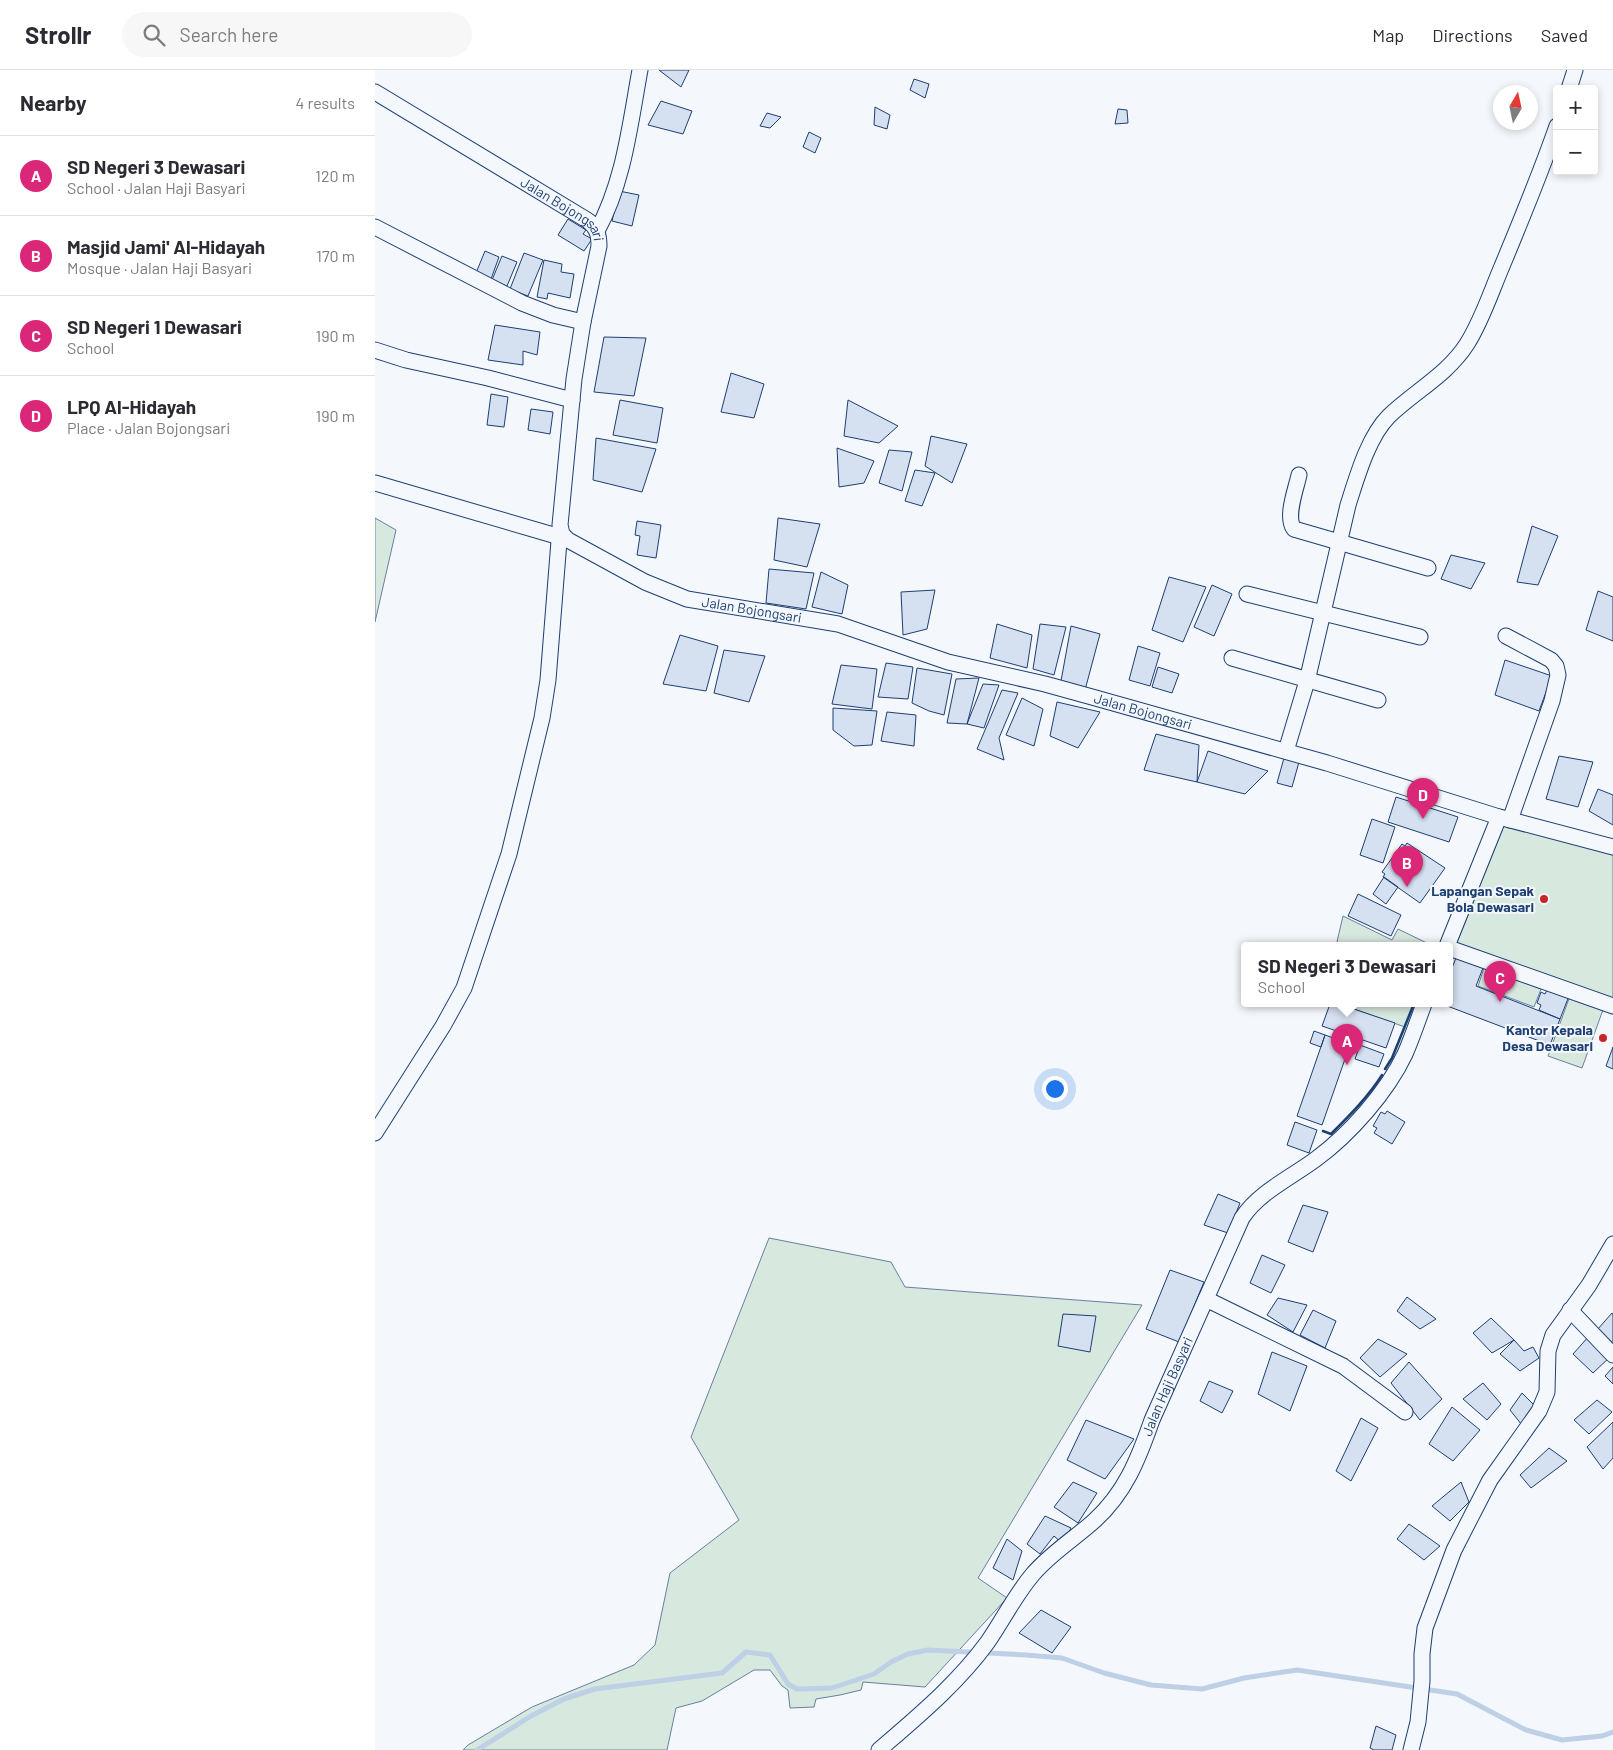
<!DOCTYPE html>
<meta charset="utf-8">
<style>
:root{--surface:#fff;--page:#f7f7f7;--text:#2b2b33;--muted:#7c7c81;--line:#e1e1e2;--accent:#db2777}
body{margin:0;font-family:Barlow,sans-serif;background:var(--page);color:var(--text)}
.controls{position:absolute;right:15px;top:15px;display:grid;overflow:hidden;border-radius:5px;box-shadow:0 2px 8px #0003}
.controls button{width:45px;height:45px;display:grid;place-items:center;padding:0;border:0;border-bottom:1px solid var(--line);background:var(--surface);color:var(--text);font:25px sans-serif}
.compass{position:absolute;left:1118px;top:15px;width:45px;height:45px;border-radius:50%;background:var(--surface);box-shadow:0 2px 8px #0003;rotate:9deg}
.you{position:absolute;left:679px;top:1018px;width:18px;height:18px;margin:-12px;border:4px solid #fff;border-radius:50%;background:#1a73e8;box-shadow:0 0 0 8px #1a73e833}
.badge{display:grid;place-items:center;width:32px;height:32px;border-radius:50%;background:var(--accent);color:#fff;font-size:16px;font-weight:700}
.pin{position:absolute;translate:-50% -41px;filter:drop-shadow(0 1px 2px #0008)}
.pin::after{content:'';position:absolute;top:26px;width:18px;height:15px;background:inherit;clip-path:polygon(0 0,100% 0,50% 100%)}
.popup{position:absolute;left:866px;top:872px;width:212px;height:65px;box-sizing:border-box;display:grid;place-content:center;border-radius:5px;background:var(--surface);filter:drop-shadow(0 1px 4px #0005);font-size:16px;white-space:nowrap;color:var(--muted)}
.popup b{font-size:19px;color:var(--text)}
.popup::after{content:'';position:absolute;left:50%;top:100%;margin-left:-10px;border:10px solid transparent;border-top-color:var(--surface)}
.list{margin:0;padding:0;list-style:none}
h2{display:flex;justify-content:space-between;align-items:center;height:65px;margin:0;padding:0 20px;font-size:21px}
h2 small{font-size:16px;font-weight:400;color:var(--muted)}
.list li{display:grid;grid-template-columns:32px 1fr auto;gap:15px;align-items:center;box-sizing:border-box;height:80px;padding:0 20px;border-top:1px solid var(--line)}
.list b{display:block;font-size:19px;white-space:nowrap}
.list p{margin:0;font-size:16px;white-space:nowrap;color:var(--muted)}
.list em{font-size:16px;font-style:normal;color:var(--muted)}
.icon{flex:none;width:28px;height:28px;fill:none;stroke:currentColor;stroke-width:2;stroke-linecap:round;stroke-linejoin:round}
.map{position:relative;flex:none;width:1238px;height:1680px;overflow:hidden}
header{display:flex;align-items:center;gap:30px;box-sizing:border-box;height:70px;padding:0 25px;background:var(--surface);border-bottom:1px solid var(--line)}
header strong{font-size:24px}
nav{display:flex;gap:28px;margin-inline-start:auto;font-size:18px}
.search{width:350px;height:45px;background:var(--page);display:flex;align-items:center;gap:12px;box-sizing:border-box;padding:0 18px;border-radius:28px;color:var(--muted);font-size:19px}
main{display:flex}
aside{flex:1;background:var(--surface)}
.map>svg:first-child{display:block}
.green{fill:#d7e8df;stroke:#687fa3}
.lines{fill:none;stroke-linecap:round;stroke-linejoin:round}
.stream{stroke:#bed0e5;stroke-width:5}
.building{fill:#d5e0f0;stroke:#1d3f73}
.minor-casing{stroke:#1d3f73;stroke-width:17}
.minor{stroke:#f4f7fb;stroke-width:15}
.wall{stroke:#1d3f73;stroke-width:2.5}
.poi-dot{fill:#c62828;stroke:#f4f7fb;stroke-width:2}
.labels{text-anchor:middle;stroke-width:4;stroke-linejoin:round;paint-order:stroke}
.street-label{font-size:14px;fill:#1d3f73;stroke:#f4f7fb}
.poi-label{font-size:14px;font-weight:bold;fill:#1d3f73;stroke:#f4f7fb;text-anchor:end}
</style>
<header>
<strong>Strollr</strong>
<div class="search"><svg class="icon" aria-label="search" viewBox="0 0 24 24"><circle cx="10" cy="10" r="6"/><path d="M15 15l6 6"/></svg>Search here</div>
<nav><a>Map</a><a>Directions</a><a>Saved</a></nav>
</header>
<main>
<aside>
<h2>Nearby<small>4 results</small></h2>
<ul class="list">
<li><span class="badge">A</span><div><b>SD Negeri 3 Dewasari</b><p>School · Jalan Haji Basyari</p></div><em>120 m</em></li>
<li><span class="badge">B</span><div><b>Masjid Jami' Al-Hidayah</b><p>Mosque · Jalan Haji Basyari</p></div><em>170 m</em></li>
<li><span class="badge">C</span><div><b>SD Negeri 1 Dewasari</b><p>School</p></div><em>190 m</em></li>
<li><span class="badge">D</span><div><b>LPQ Al-Hidayah</b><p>Place · Jalan Bojongsari</p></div><em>190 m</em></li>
</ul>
</aside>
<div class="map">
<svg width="1238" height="1680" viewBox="0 0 1238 1680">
<rect width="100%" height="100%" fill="#f4f7fb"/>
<path class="green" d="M0,448L21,460L0,552Z
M1129,755L1238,784V931L1081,875Z
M968,846L1017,870L1023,859L1058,876H961Z
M1109,898L1166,919L1159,937L1103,916Z
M1195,926L1229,937L1207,998L1173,986Z
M972,934H1042L1020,989L1013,1000L1010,999L1017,988L1030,957L971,936Z
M394,1168L516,1192L530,1217L767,1235L603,1508L632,1528L550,1617L488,1612L486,1620L465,1625L441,1629L439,1637L415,1638L413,1620L407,1616L395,1600H379L327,1631L301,1638L292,1680H88L93,1675L157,1637L259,1595L280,1575L295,1503L364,1450L316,1367Z"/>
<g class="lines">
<path class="stream" d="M102,1680L156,1646L189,1629L220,1619L347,1603L371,1582L395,1585L413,1614L422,1619L457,1618L499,1604L516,1592L533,1584L553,1580L651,1585L687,1588L729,1603L776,1615L827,1619L869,1608L922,1600L1082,1624L1151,1660L1187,1670L1227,1666L1238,1662"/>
</g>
<path class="building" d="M284,0H314L306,17Z
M539,9L554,14L550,28L535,20Z
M286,31L317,41L308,64L273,55Z
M500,37L515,45L512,59L499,55Z
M743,39L752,40L753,53L740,54Z
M392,43L406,47L395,58L385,56Z
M434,62L446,68L440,83L428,77Z
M244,121L264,125L257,156L237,151Z
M193,149L211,160L208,164L217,169L209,181L183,165Z
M110,181L124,187L116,209L101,203Z
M149,183L168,190L153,226L135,219Z
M127,186L142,192L132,216L117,210Z
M169,190L187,194L186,202L199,204L195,228L173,223L172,229L162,227Z
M120,255L165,262L162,285L148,281V295L113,290Z
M229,267L271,268L259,326L219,322Z
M356,303L389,314L379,348L346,342Z
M116,324L133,327L129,357L112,355Z
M245,330L288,338L282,373L238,365Z
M473,330L523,356L504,373L469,366Z
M156,339L178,342L175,364L153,360Z
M556,366L592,374L577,413L550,396Z
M221,368L281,379L267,422L218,410Z
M462,378L499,391L489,413L464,417Z
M514,380L537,382L527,421L504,413Z
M540,400L560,403L547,436L530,431Z
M403,448L445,454L432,497L399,490Z
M262,451L286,455L281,488L262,485L265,466L260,465Z
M1157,456L1183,466L1163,515L1142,512Z
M1076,485L1110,493L1096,519L1066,509Z
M394,499L439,503L431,539L391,533Z
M446,502L473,515L467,544L437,537Z
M794,507L831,517L808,572L777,560Z
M837,515L857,524L839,566L819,557Z
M560,520L552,559L528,565L526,522Z
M1223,521L1238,527V571L1211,560Z
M622,554L657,565L652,598L615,588Z
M665,554L691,557L679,605L658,599Z
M696,556L725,564L710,620L686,611Z
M305,565L343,576L331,621L288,614Z
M763,576L785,583L775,616L754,610Z
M349,580L390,586L374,632L339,623Z
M1130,590L1177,606L1164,641L1120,625Z
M511,593L538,597L533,629L503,627Z
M466,595L502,599L497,639L457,634Z
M783,597L804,604L797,623L777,617Z
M542,598L577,604L569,645L554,641L537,633Z
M604,608L592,654L572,653L581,609Z
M608,614L624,615L609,658L592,654Z
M627,620L643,623L624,668L629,690L602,679Z
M647,628L668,639L659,676L631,665Z
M682,632L725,642L703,678L675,666Z
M458,638L502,641L497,675L479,676L458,660Z
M512,642L541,645L539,676L506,671Z
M781,664L824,675L822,712L769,700Z
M833,681L893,701L870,724L822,712Z
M1184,686L1218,692L1203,737L1171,729Z
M909,688L924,692L917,717L902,713Z
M1223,719L1238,725V755L1214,741Z
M1021,727L1083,747L1074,772L1013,752Z
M997,749L1020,757L1008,793L985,785Z
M1032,773L1070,798L1045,833L1008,807L1010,804L1007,802L1027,774L1030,776Z
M1009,807L1023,817L1011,834L998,824Z
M983,824L1026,845L1016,866L973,846Z
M1081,888L1108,898L1101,916L1185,949L1175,975L1067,934H1074V905Z
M1173,918L1194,926L1185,949L1164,940L1166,935L1162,933L1166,922L1170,924Z
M955,934H964L1020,953L1011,978L947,956Z
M939,961L950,965L946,977L935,973Z
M950,965L975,974L974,977L976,978L972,990L970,989L947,1055L922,1046Z
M985,975L1009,984L1004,997L980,989Z
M1238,977V999L1231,996Z
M1012,1041L1030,1052L1017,1074L999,1063L1002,1058L998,1056L1006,1042L1010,1044Z
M920,1052L942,1060L934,1083L912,1075Z
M843,1124L865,1133L853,1163L829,1155Z
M928,1135L953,1142L938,1182L913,1172Z
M887,1185L910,1195L896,1223L875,1213Z
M795,1200L829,1212L804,1272L771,1259Z
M1032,1227L1061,1249L1045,1259L1022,1241Z
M903,1228L932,1235L918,1262L892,1245Z
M938,1240L961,1251L950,1278L925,1265Z
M1237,1243L1238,1244V1278L1222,1260Z
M688,1244L721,1246L715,1282L683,1276Z
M1116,1248L1139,1270L1117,1283L1098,1263Z
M1215,1265L1236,1286L1218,1303L1198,1284Z
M1003,1269L1032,1284L1005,1307L985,1288Z
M1139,1270L1149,1281L1158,1277L1164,1288L1145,1301L1125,1284Z
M897,1282L932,1296L915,1341L883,1324Z
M1034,1292L1067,1329L1045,1350L1016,1313Z
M1238,1297V1314L1230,1306Z
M834,1311L858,1321L847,1343L825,1331Z
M1108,1313L1126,1334L1112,1350L1088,1329Z
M1147,1323L1160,1336L1147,1355L1135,1340Z
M1222,1330L1237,1342L1214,1364L1199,1350Z
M1077,1337L1105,1360L1078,1391L1054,1374Z
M986,1348L1003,1358L976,1411L961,1401Z
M711,1350L759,1369L730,1409L692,1390Z
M1238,1352V1388L1228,1399L1212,1377Z
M1174,1378L1192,1391L1156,1418L1145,1405Z
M698,1412L722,1423L703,1453L679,1437Z
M1086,1412L1094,1432L1075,1451L1057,1436Z
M670,1446L696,1458L688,1474L679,1466L665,1484L652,1474Z
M1034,1454L1065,1476L1049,1490L1022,1469Z
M632,1469L647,1481L638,1510L618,1498Z
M666,1540L696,1557L677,1583L644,1563Z
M1001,1656L1021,1665L1017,1680H999L995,1678Z"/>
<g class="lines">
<defs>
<g id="minor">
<path d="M1194,19L1200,0"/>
<path id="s1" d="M0,22L212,150C222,157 224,165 224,176L208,252L199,309L185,455L187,464L193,470L270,512L312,529L463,554L573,592L670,614L717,627L952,693L1124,747L1238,777"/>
<path d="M0,157L147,233L178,245L208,252"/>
<path d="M222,161C249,112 255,54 265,0"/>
<path d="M0,280L31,290L113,308L197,330"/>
<path d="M924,405C921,419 910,447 919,459L1053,498"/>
<path d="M0,413L185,467"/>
<path d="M872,524L1045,567"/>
<path d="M1131,566L1176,590L1181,596L1183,605L1177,631L1135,750"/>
<path d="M857,588L1003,630"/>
<path d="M911,681L932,611L973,435C982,407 993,367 1014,346C1040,321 1072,305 1092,274C1106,252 1115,225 1125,201C1145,153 1165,105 1182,56"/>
<path d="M1072,876L1124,747"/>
<path d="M1074,878L1238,936"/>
<path d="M0,1063L68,956L89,918L134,784L167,648L173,610L184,471L187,464"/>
<path d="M831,1229L968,1296L1030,1342"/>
<path d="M1195,1240L1238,1285"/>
<path id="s2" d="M504,1680C542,1647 582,1614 612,1573C628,1550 640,1525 658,1504C676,1483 699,1469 719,1451C750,1423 763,1390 777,1350L867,1148C884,1122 917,1107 941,1089C975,1064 1012,1022 1030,984C1037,968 1043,950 1049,934"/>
<path d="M1036,1680L1043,1652L1047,1611V1584L1050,1558L1079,1480L1115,1410L1164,1341L1172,1322L1173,1281L1178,1265L1214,1215L1238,1174"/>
</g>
</defs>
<use href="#minor" class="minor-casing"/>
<use href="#minor" class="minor"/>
<path class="wall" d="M1010,999L1017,988L1038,936L1033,934
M948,1061L956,1064C975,1045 993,1027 1007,1005"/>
</g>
<g class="poi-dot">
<circle cx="1169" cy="829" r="5"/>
<circle cx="1228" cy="968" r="5"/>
</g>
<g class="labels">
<g class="street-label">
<text dy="5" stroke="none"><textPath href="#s1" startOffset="222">Jalan Bojongsari</textPath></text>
<text dy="5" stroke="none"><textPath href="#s1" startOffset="776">Jalan Bojongsari</textPath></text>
<text dy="5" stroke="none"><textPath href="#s1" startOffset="1181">Jalan Bojongsari</textPath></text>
<text dy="5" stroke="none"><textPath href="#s2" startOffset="471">Jalan Haji Basyari</textPath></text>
</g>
<g class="poi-label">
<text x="1159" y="826">Lapangan Sepak<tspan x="1159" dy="16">Bola Dewasari</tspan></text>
<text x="1218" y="965">Kantor Kepala<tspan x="1218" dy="16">Desa Dewasari</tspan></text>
</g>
</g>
</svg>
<div class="controls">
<button>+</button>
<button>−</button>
</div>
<svg class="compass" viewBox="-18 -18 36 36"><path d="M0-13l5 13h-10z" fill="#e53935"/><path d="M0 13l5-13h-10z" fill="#7c7c81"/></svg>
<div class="you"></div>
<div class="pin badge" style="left:972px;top:995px">A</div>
<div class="popup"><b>SD Negeri 3 Dewasari</b>School</div>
<div class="pin badge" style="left:1032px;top:817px">B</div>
<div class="pin badge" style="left:1125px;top:932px">C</div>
<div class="pin badge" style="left:1048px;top:749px">D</div>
</div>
</main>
